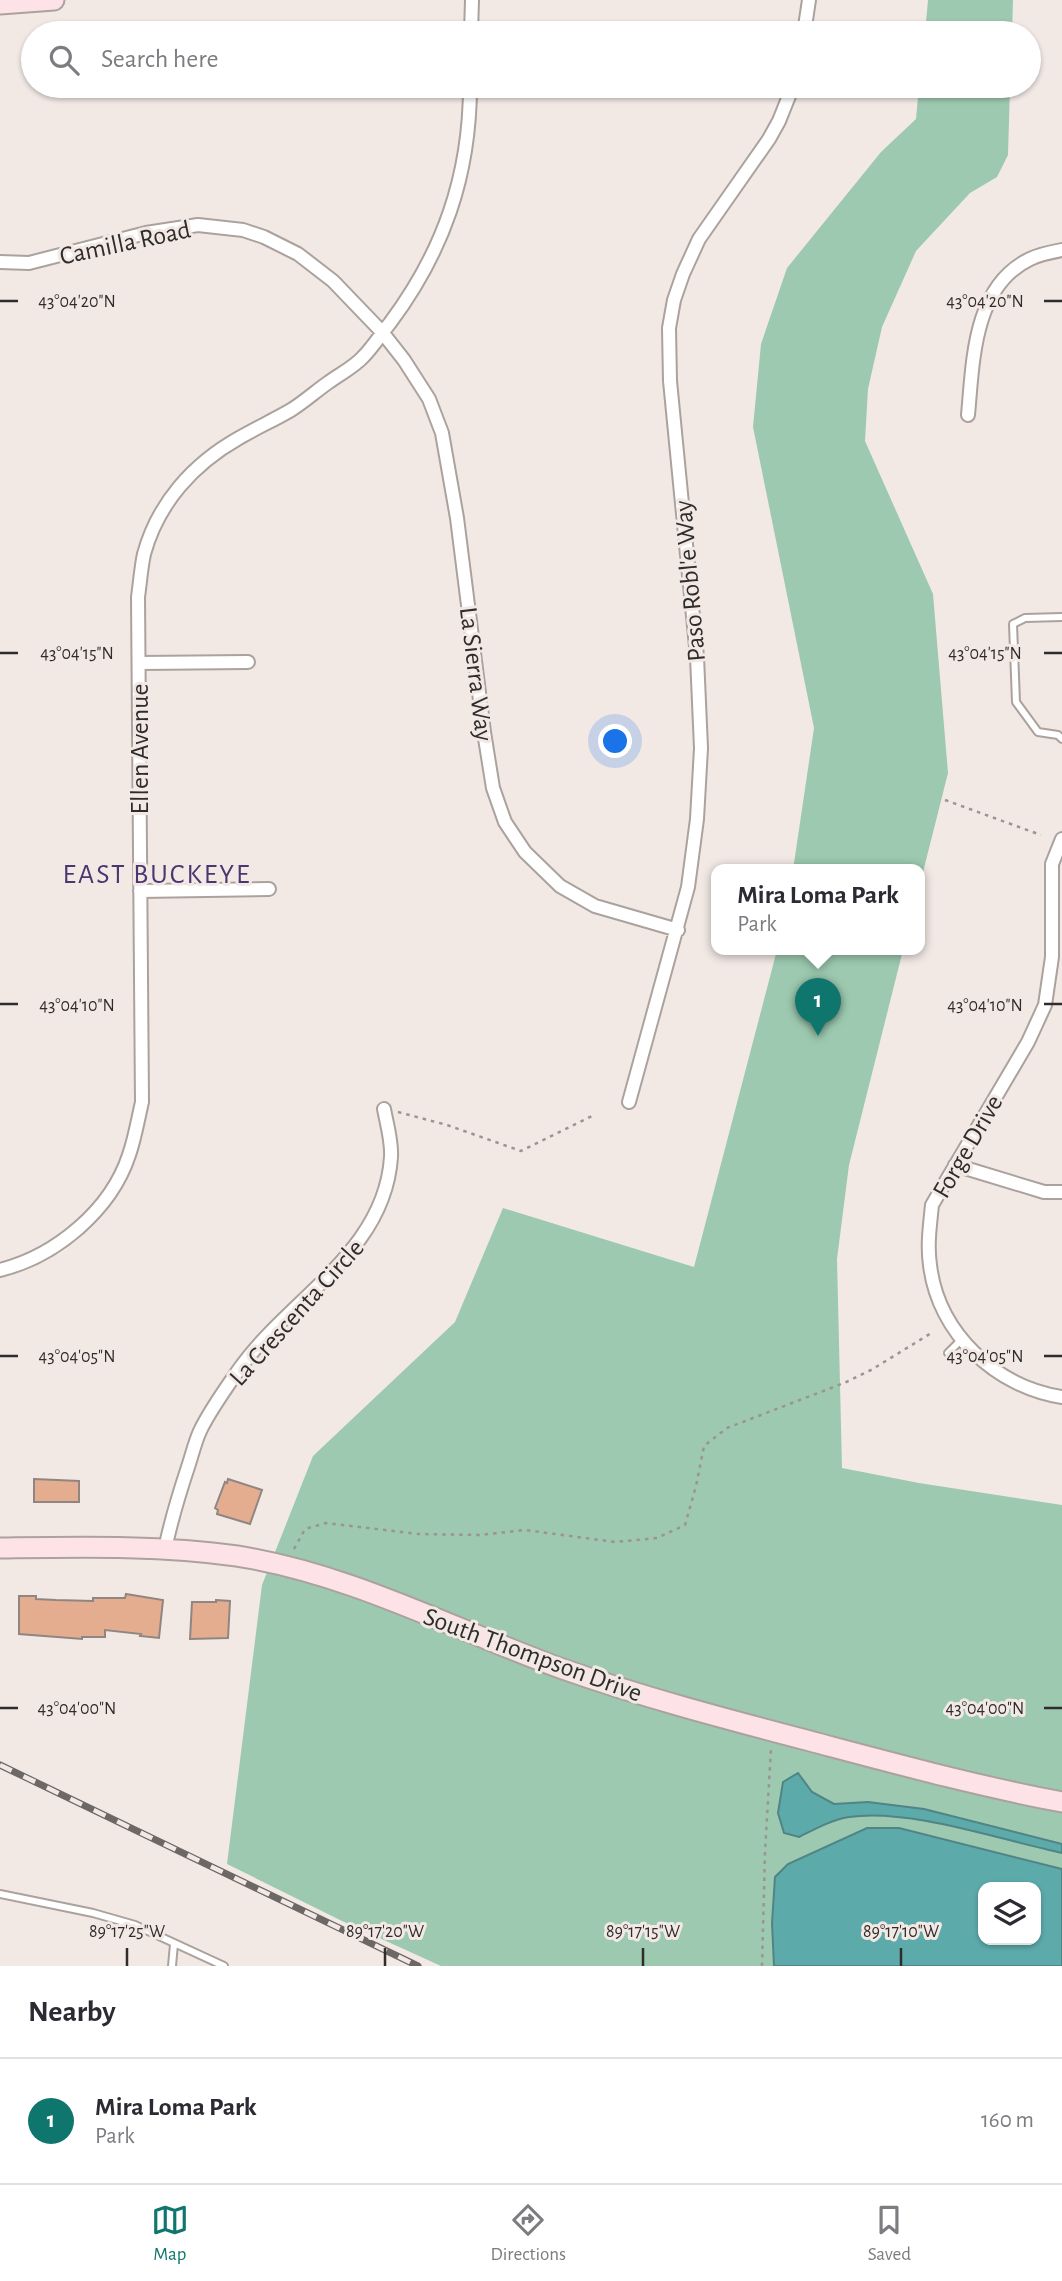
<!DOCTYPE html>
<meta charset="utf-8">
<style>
:root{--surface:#fff;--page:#f7f7f7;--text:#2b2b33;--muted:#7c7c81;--line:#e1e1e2;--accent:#0f766e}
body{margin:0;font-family:"Alegreya Sans",sans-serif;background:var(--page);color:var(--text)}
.controls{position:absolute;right:21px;bottom:21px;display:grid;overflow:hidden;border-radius:14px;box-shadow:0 2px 5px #0004}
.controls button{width:63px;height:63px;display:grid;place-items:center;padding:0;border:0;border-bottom:2px solid var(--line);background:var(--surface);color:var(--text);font:35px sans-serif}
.you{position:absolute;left:616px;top:742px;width:24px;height:24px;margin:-18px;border:5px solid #fff;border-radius:50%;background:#1a73e8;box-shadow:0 0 0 10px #1a73e833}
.badge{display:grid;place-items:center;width:46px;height:46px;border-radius:50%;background:var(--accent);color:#fff;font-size:23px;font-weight:700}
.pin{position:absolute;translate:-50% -58px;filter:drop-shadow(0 2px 4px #0008)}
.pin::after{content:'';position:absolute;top:37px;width:24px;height:21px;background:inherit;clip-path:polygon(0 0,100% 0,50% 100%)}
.popup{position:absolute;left:711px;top:864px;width:214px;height:91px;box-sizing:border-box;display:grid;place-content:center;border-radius:14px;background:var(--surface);filter:drop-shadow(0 2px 5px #0005);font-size:23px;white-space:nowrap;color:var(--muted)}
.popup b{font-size:26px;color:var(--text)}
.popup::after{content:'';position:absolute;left:50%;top:100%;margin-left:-14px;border:14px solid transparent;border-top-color:var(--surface)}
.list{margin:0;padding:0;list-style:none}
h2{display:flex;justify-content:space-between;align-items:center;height:91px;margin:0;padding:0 28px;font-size:30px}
h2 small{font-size:23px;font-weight:400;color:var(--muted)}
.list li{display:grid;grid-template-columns:46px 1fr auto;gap:21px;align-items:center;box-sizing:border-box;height:126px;padding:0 28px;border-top:2px solid var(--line)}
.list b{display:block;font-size:26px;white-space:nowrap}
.list p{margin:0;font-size:23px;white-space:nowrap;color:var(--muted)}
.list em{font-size:23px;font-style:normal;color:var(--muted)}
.icon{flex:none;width:38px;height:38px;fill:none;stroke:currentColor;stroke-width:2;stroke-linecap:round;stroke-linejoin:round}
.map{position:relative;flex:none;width:1062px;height:1966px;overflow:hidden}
.search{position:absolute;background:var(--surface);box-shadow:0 2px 5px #0004;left:21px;right:21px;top:21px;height:77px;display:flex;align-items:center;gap:18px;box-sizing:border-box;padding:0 24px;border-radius:38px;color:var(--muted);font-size:26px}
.sheet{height:217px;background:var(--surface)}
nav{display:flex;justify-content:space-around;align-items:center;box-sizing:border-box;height:98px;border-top:2px solid var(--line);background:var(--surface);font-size:19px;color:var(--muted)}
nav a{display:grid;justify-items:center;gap:4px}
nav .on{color:var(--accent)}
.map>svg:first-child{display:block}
.green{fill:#9dc9b0;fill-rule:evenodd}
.water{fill:#5daaab;stroke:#508485;stroke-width:2;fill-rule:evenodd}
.building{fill:#e4ad90;stroke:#8f8682;stroke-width:2}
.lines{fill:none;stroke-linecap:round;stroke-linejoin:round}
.lane-casing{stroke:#aba29e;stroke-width:10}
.street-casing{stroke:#aba29e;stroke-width:16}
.secondary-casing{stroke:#aba29e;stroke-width:23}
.path{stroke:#9b9492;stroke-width:2.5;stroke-dasharray:3.5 5;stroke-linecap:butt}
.lane{stroke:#fff;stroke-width:6}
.street{stroke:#fff;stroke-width:12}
.secondary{stroke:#fde3e7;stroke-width:19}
.rail-casing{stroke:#6d6765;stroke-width:7}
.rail{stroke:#f2e9e5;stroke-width:4.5;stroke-dasharray:13;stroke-linecap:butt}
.ticks{fill:none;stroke:#302c2b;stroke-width:2.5}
.labels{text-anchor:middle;stroke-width:6;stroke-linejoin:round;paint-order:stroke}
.street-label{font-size:26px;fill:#302c2b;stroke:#f2e9e5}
.neighbourhood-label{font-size:28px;letter-spacing:2px;fill:#4c3571;stroke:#f2e9e5}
.ticks-label{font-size:18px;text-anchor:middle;fill:#302c2b;stroke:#f2e9e5;stroke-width:6;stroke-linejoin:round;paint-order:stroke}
</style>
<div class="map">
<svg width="1062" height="1966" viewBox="0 0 1062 1966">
<rect width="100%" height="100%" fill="#f2e9e5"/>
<path class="green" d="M928,0H1013L1012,33H925Z
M919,86H1010L1008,155L997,177L970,193L916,251L882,327L868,389L865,441L933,594L948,773L920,884V870H793L814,728L753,427L761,344L787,268L881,152L916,119Z
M777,950H903L849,1165L837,1259L842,1468L919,1483L1062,1505V1966H441L342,1921L227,1864L262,1585L313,1456L455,1322L503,1208L694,1267ZM983,1887H1036V1940H983Z"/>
<path class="water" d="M798,1773L812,1792L834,1804L868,1802L924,1809L1062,1844V1853C1001,1840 909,1808 849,1817C831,1820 815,1829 799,1837L784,1833L778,1813L783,1782Z
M867,1828H899L1062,1869V1966H774L772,1923L775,1877L788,1864ZM983,1887H1036V1940H983Z"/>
<path class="building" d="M34,1479L79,1481V1502H34Z
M228,1479L262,1490L250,1524L217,1514L218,1510L215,1508L225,1482L227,1483Z
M126,1594L163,1600L159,1638L140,1636L141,1634L105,1630V1637H82V1639L19,1634V1596H36V1599L56,1600L93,1601V1598H125Z
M216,1600L230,1601L228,1638L190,1639L192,1602H216Z"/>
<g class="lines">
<defs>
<path id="lane" d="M1062,617L1025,618L1013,624L1016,702L1038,732L1058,735L1062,739
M948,1353L961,1340
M0,1894L93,1913L135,1925L224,1966
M172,1966L174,1944"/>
<path id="street" d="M471,33L472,0
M804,33L809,0
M0,262L29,263L146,233L198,225L243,230L264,237L298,254L333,281L382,332L404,360L429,399L442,433L457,518L484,732L493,788L505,822L525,852L560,886L595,906L678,930
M968,415C973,362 973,286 1030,259C1040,254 1051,252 1062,250
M140,663L248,662
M1062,839L1052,864V957L1045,1005L1028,1042L932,1205C930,1225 927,1245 930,1265C938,1333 996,1387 1062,1397
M140,891L269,889
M629,1102L688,887L697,819L701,748L697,657L670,381L669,328L674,300L683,274L699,239L769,139L779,121L793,86
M955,1165L1044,1192H1062
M0,1270C56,1256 111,1210 129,1155C135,1138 138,1119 142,1102L138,597C140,583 141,568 144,554C158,503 193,464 239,438C256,428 274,420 291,410C304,402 316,391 329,382C340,374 354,367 363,357C373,347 381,334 390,323C443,252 470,176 470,86
M165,1549C171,1521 179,1494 188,1467C192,1455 195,1442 200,1431C210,1410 226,1388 240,1368C290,1298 385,1252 391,1157C392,1141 387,1125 384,1109"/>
<path id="secondary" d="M0,4L54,0
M0,1548C79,1547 159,1545 237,1556C351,1574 453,1629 560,1668C642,1697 726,1719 810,1741C893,1763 977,1786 1062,1802"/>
</defs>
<use href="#lane" class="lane-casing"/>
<use href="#street" class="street-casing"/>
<use href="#secondary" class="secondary-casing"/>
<path class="path" d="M945,800L1041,835
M398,1112L447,1125L521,1151L594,1115
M294,1549L305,1529L326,1523L418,1534L480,1535L525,1530L615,1542L657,1538L685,1525L696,1486L704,1446L727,1428L844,1383L871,1370L933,1332
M762,1966L765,1852L771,1749"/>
<use href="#lane" class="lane"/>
<use href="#street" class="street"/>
<use href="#secondary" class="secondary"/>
<defs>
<path id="rail" d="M0,1765L418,1966"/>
</defs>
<use href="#rail" class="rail-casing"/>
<use href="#rail" class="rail"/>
</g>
<path class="ticks" d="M0,301H18M1044,301H1062M0,653H18M1044,653H1062M0,1004H18M1044,1004H1062M0,1356H18M1044,1356H1062M0,1708H18M1044,1708H1062M127,1948V1966M385,1948V1966M643,1948V1966M901,1948V1966"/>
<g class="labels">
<g class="street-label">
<text transform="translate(125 242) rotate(-12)" y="9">Camilla Road</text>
<text transform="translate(689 581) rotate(-95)" y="9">Paso Robl'e Way</text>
<text transform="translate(477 674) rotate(83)" y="9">La Sierra Way</text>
<text transform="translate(139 749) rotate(-90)" y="9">Ellen Avenue</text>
<text transform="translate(967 1146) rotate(-60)" y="9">Forge Drive</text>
<text transform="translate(296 1312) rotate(-48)" y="9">La Crescenta Circle</text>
<text transform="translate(533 1654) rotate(20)" y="9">South Thompson Drive</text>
</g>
<g class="neighbourhood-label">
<text x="157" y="883">EAST BUCKEYE</text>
</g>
</g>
<g class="ticks-label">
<text x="77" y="307">43°04'20"N</text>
<text x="985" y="307">43°04'20"N</text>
<text x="77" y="659">43°04'15"N</text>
<text x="985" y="659">43°04'15"N</text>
<text x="77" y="1011">43°04'10"N</text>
<text x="985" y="1011">43°04'10"N</text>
<text x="77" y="1362">43°04'05"N</text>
<text x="985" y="1362">43°04'05"N</text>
<text x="77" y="1714">43°04'00"N</text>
<text x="985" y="1714">43°04'00"N</text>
<text x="127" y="1937">89°17'25"W</text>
<text x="385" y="1937">89°17'20"W</text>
<text x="643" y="1937">89°17'15"W</text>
<text x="901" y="1937">89°17'10"W</text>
</g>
</svg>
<div class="controls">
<button><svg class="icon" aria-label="layers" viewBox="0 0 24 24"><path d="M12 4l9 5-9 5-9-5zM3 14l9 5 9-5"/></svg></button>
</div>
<div class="you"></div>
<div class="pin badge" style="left:818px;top:1036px">1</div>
<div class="popup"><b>Mira Loma Park</b>Park</div>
<div class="search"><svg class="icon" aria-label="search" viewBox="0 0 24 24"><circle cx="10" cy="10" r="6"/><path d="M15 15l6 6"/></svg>Search here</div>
</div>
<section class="sheet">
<h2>Nearby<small></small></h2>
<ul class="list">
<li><span class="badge">1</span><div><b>Mira Loma Park</b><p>Park</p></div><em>160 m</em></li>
</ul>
</section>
<nav>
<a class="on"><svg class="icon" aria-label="map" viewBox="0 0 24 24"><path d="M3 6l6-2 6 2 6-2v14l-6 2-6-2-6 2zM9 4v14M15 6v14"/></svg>Map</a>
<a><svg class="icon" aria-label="directions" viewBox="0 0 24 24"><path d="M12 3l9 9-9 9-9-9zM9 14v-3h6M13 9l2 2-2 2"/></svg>Directions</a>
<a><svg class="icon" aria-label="saved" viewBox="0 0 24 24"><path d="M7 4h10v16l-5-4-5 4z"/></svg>Saved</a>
</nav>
